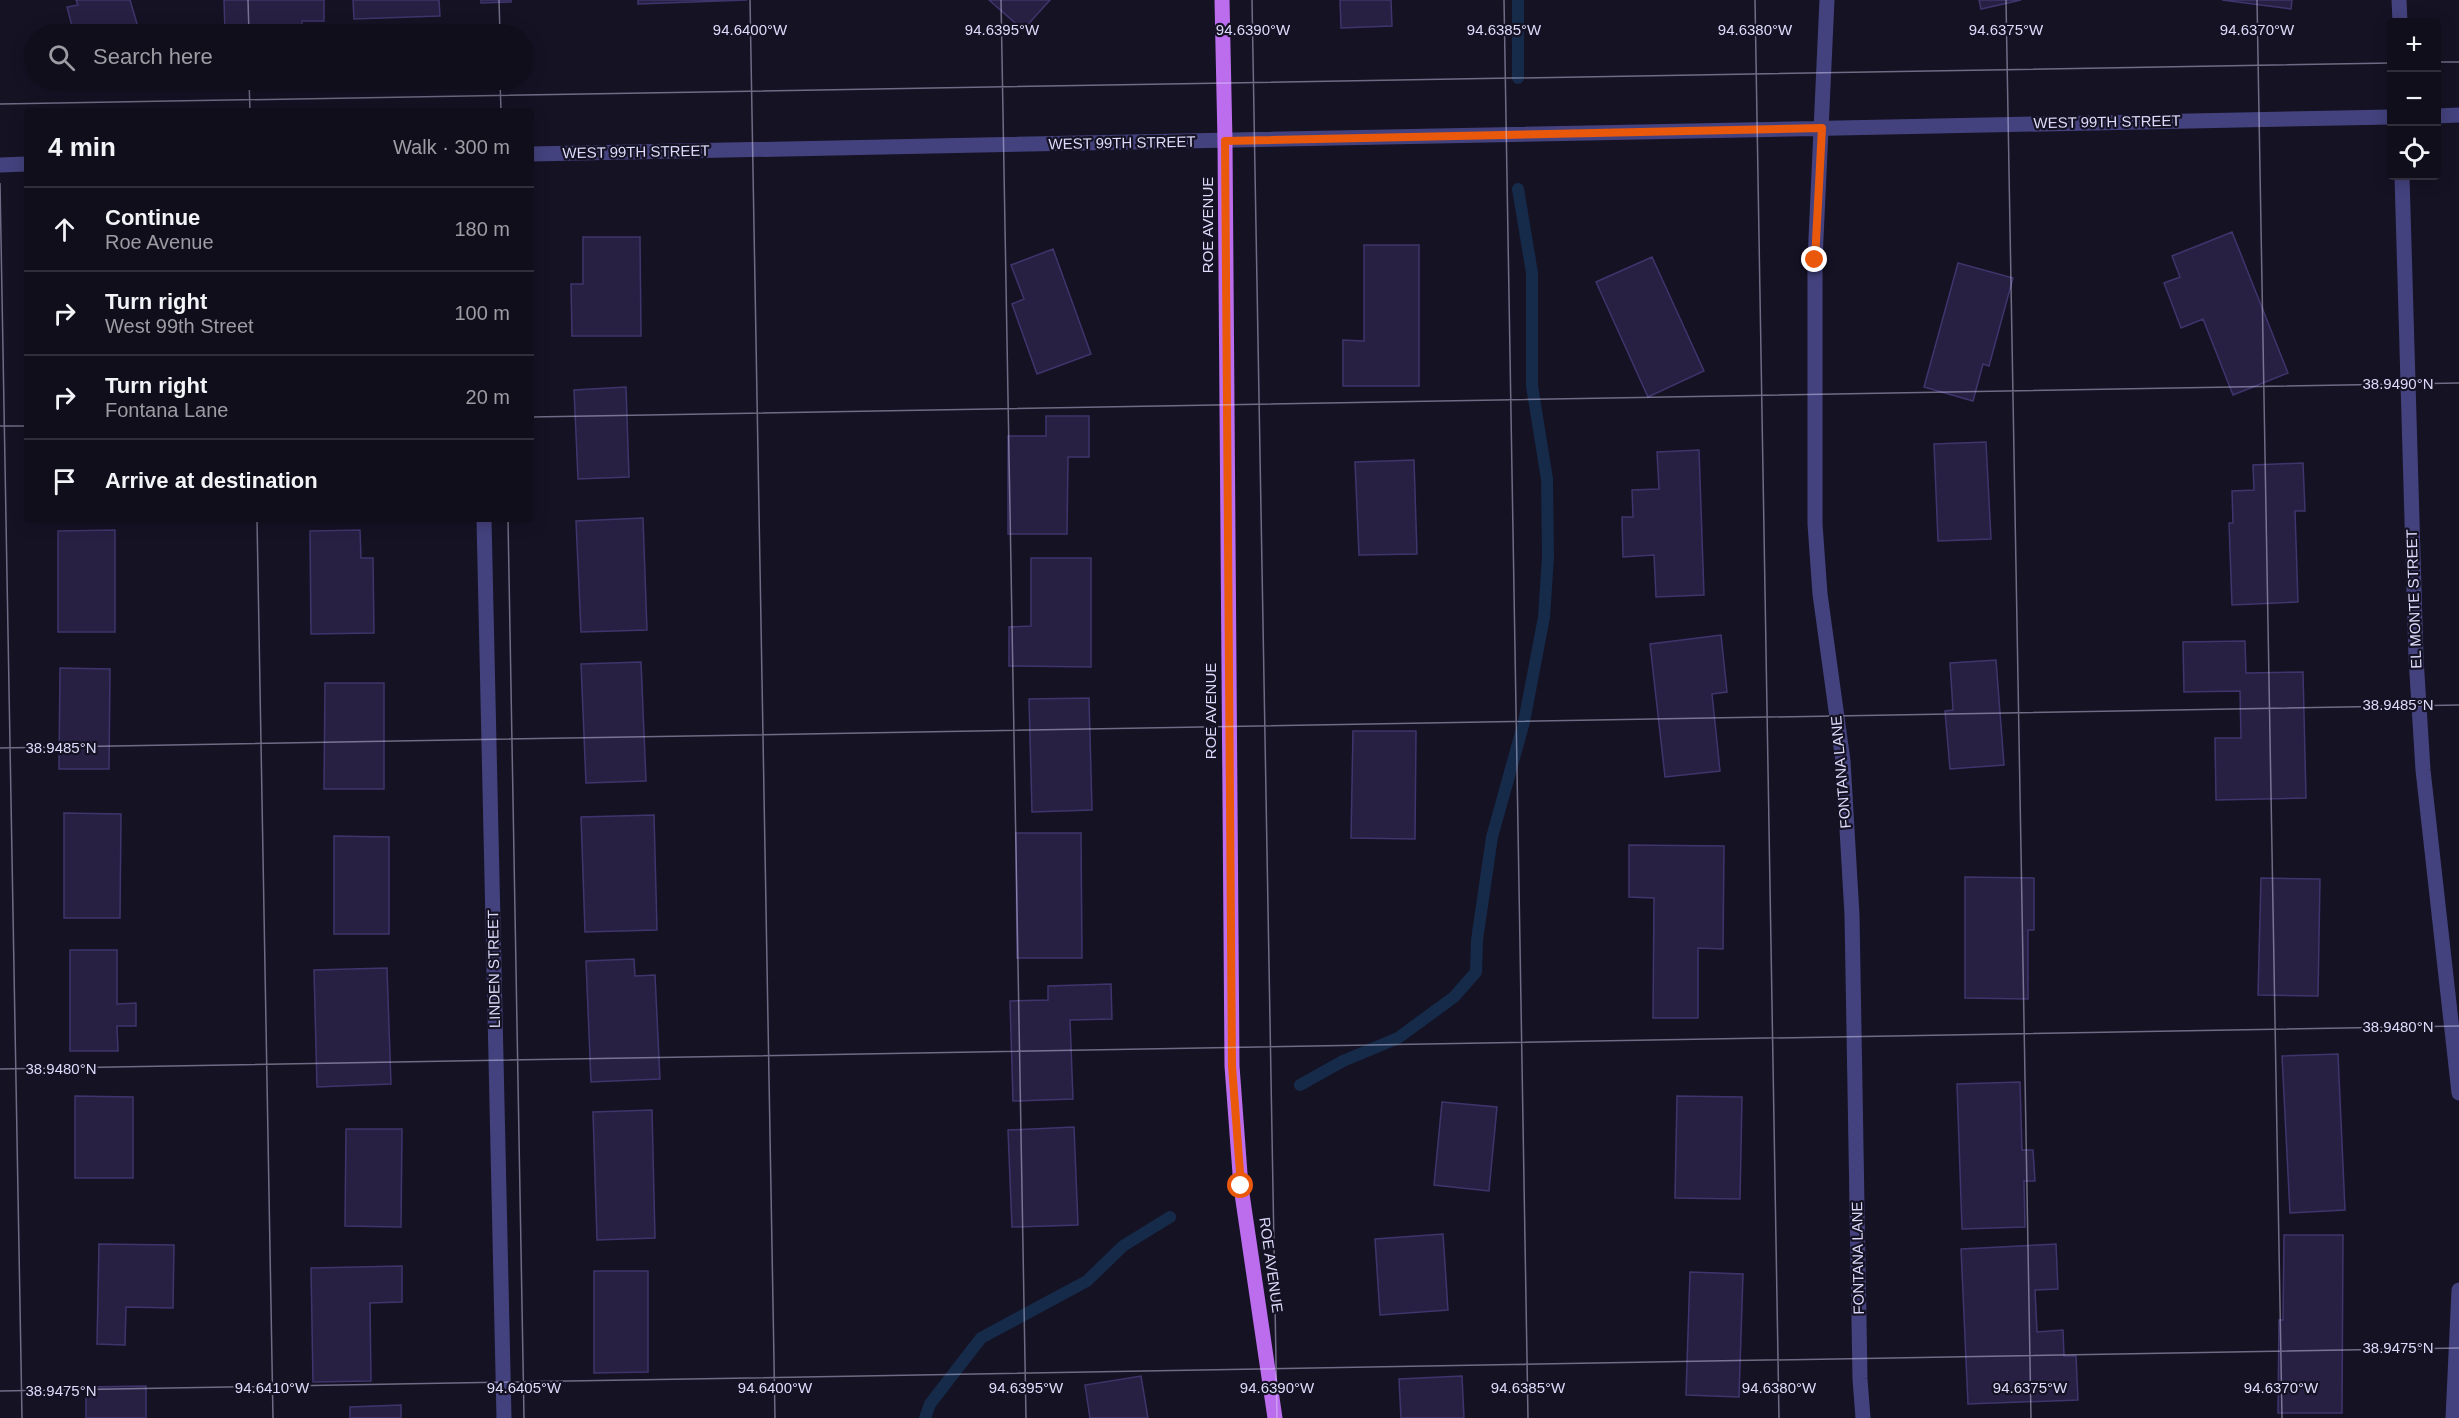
<!DOCTYPE html>
<meta charset="utf-8">
<style>
:root{--surface:#100e1b;--page:#191724;--text:#f1f3f6;--muted:#9c9ca3;--line:#302e3a}
body{margin:0;font-family:Helvetica,sans-serif;background:var(--page);color:var(--text)}
.controls{position:absolute;right:18px;top:18px;display:grid;overflow:hidden;border-radius:6px;box-shadow:0 3px 15px #0003}
.controls button{width:54px;height:54px;display:grid;place-items:center;padding:0;border:0;border-bottom:2px solid var(--line);background:var(--surface);color:var(--text);font:30px sans-serif}
.stop{position:absolute;width:18px;height:18px;margin:-14px;border:4px solid #ea580c;border-radius:50%;background:#fff}
.stop.end{background:#ea580c;border-color:#fff;box-shadow:0 2px 6px #0008}
.list{margin:0;padding:0;list-style:none}
h2{display:flex;justify-content:space-between;align-items:center;height:78px;margin:0;padding:0 24px;font-size:26px}
h2 small{font-size:20px;font-weight:400;color:var(--muted)}
.list li{display:grid;grid-template-columns:39px 1fr auto;gap:18px;align-items:center;box-sizing:border-box;height:84px;padding:0 24px;border-top:2px solid var(--line)}
.list b{display:block;font-size:22px;white-space:nowrap}
.list p{margin:0;font-size:20px;white-space:nowrap;color:var(--muted)}
.list em{font-size:20px;font-style:normal;color:var(--muted)}
.icon{flex:none;width:33px;height:33px;fill:none;stroke:currentColor;stroke-width:2;stroke-linecap:round;stroke-linejoin:round}
.map{position:relative;flex:none;width:2459px;height:1418px;overflow:hidden}
.search{position:absolute;background:var(--surface);box-shadow:0 3px 15px #0003;left:24px;top:24px;width:510px;height:66px;display:flex;align-items:center;gap:15px;box-sizing:border-box;padding:0 21px;border-radius:33px;color:var(--muted);font-size:22px}
.panel{position:absolute;background:var(--surface);box-shadow:0 3px 15px #0003;left:24px;top:108px;width:510px;height:414px;border-radius:6px}
.map>svg:first-child{display:block}
.lines{fill:none;stroke-linecap:round;stroke-linejoin:round}
.stream{stroke:#162b4a;stroke-width:12}
.building{fill:#272043;stroke:#3f356c;stroke-width:1.5}
.minor{stroke:#44427e;stroke-width:15}
.major{stroke:#bc6dee;stroke-width:15}
.route{stroke:#ea580c;stroke-width:8}
.ticks{fill:none;stroke:#dddafb;stroke-width:1.5;stroke-opacity:0.45}
.labels{text-anchor:middle;stroke-width:4.5;stroke-linejoin:round;paint-order:stroke}
.street-label{font-size:15px;fill:#dddafb;stroke:#151224}
.ticks-label{font-size:15px;text-anchor:middle;fill:#dddafb;stroke:#151224;stroke-width:4.5;stroke-linejoin:round;paint-order:stroke}
</style>
<div class="map">
<svg width="2459" height="1418" viewBox="0 0 2459 1418">
<rect width="100%" height="100%" fill="#151224"/>
<g class="lines">
<path class="stream" d="M1518,78V0
M1300,1085L1343,1061L1398,1038L1454,997L1476,972L1477,940L1492,837L1524,722L1544,617L1548,557L1547,479L1532,386V273L1518,189
M925,1418L930,1404L981,1338L1087,1281L1123,1246L1170,1217"/>
</g>
<path class="building" d="M76,0H130L140,34H74L67,7L78,5Z
M224,0H324V21H302L301,32H225Z
M353,0H439L440,16L354,19Z
M481,0H511V2L481,3Z
M638,0H747L638,4Z
M989,0H1050L1023,30Z
M1340,0H1391L1392,26L1341,28Z
M1979,0H2021L1981,9Z
M2222,0H2292L2291,9Z
M2232,232L2288,373L2233,395L2203,319L2181,328L2164,283L2180,277L2172,256Z
M583,237H640L641,336H572L571,284H583Z
M1364,245H1419V386H1343V340L1364,341Z
M1053,249L1091,354L1037,374L1012,304L1024,299L1011,265Z
M1652,257L1704,371L1648,397L1596,282Z
M1958,263L2013,278L1989,366L1983,364L1973,401L1924,387Z
M626,387L629,477L578,479L574,390Z
M1046,416H1089V457H1068L1067,534H1008V436H1046Z
M1986,442L1991,539L1938,541L1934,444Z
M1699,450L1704,595L1656,597L1654,555L1623,557L1622,517H1633L1632,490L1659,489L1657,452Z
M1414,460L1417,554L1359,555L1355,462Z
M2303,463L2305,511H2295L2298,602L2232,605L2229,523H2233L2232,491L2254,490L2253,465Z
M643,518L647,630L581,632L576,521Z
M115,530V632H58V531Z
M360,530L361,558H373L374,633L311,634L310,531Z
M1031,558H1091V667L1009,666V627L1031,626Z
M1721,635L1727,692L1712,694L1720,771L1665,777L1650,644Z
M2245,641L2246,673L2303,672L2306,798L2216,800L2215,738H2241L2240,691L2184,692L2183,642Z
M1996,660L2004,765L1950,769L1945,711L1953,710L1950,663Z
M641,662L646,781L586,783L581,664Z
M60,668L110,669L109,769H59Z
M325,683H384V789H324Z
M1089,698L1092,810L1032,812L1029,699Z
M1353,731H1416L1415,839L1351,838Z
M64,813L121,814L120,918H64Z
M654,815L657,930L585,932L581,817Z
M1016,833H1081L1082,958H1017Z
M334,836L389,837V934H334Z
M1629,845L1724,846L1723,949L1698,948V1018H1653L1654,898L1629,897Z
M1965,877L2034,878V930H2028V999L1965,998Z
M2261,878L2320,879L2318,996L2258,995Z
M70,950H117V1004L136,1003V1026H117L118,1051H70Z
M634,959L635,976L655,975L660,1079L591,1082L586,961Z
M387,968L391,1084L317,1087L314,970Z
M1111,984L1112,1019L1070,1020L1073,1099L1013,1101L1010,1001L1048,1000V986Z
M2338,1054L2345,1210L2290,1213L2282,1056Z
M2020,1082L2022,1150H2033L2035,1181H2024L2025,1227L1962,1229L1957,1084Z
M75,1096L133,1097V1178H75Z
M1677,1096L1742,1097L1740,1199L1675,1198Z
M1442,1102L1497,1107L1489,1191L1434,1185Z
M652,1110L655,1238L597,1240L593,1112Z
M1074,1127L1078,1225L1012,1227L1008,1130Z
M346,1129H402L401,1227L345,1226Z
M1443,1234L1448,1310L1380,1315L1375,1239Z
M2284,1235H2343L2342,1413H2278L2279,1320H2283Z
M99,1244L174,1245L173,1308L126,1307L125,1345L97,1344Z
M2056,1244L2058,1289L2035,1290L2037,1332L2063,1330L2064,1356H2076L2078,1400L1968,1404L1961,1249Z
M402,1266V1302L370,1303L371,1381L313,1382L311,1268Z
M594,1271H648V1372L594,1373Z
M1690,1272L1743,1274L1739,1397L1686,1395Z
M1141,1376L1148,1418H1090L1085,1385Z
M1462,1376L1464,1418H1401L1399,1379Z
M146,1386V1418H86V1387Z
M401,1405V1418H350V1407Z"/>
<g class="lines">
<path class="minor" d="M1827,0L1815,260V524L1820,594L1843,761L1852,915L1860,1379L1863,1418
M2399,0L2400,22
M2436,116L2459,115
M531,154L2392,117
M0,165L27,164
M2402,176L2416,658L2423,770L2459,1093
M484,519L504,1418
M2453,1418L2459,1290"/>
<path class="major" d="M1222,0L1225,141L1232,1066L1241,1187L1275,1418"/>
</g>
<g class="lines">
<path class="route" d="M1241,1186L1232,1066L1225,141L1822,128L1815,260"/>
</g>
<path class="ticks" d="M248,0L249,34M499,0L500,34M750,0L775,1418M1001,0L1026,1418M1252,0L1277,1418M1504,0L1528,1418M1755,0L1779,1418M2006,0L2031,1418M2257,0L2282,1418M2436,62H2459M249,80L250,111M500,80L501,111M0,104L2392,63M0,183L22,1418M531,417L2459,383M0,426H27M257,519L273,1418M508,519L524,1418M0,748L2459,705M0,1069L2459,1026M0,1391L2459,1348"/>
<g class="labels">
<g class="street-label">
<text transform="translate(2107 122) rotate(-1)" y="5">WEST 99TH STREET</text>
<text transform="translate(1122 143) rotate(-1)" y="5">WEST 99TH STREET</text>
<text transform="translate(636 152) rotate(-1)" y="5">WEST 99TH STREET</text>
<text transform="translate(1208 225) rotate(-90)" y="5">ROE AVENUE</text>
<text transform="translate(2414 599) rotate(-92)" y="5">EL MONTE STREET</text>
<text transform="translate(1211 711) rotate(-90)" y="5">ROE AVENUE</text>
<text transform="translate(1841 772) rotate(-95)" y="5">FONTANA LANE</text>
<text transform="translate(494 969) rotate(-91)" y="5">LINDEN STREET</text>
<text transform="translate(1858 1258) rotate(-91)" y="5">FONTANA LANE</text>
<text transform="translate(1271 1265) rotate(82)" y="5">ROE AVENUE</text>
</g>
</g>
<g class="ticks-label">
<text x="750" y="35">94.6400°W</text>
<text x="1002" y="35">94.6395°W</text>
<text x="1253" y="35">94.6390°W</text>
<text x="1504" y="35">94.6385°W</text>
<text x="1755" y="35">94.6380°W</text>
<text x="2006" y="35">94.6375°W</text>
<text x="2257" y="35">94.6370°W</text>
<text x="2398" y="389">38.9490°N</text>
<text x="2398" y="710">38.9485°N</text>
<text x="61" y="753">38.9485°N</text>
<text x="2398" y="1032">38.9480°N</text>
<text x="61" y="1074">38.9480°N</text>
<text x="2398" y="1353">38.9475°N</text>
<text x="272" y="1393">94.6410°W</text>
<text x="524" y="1393">94.6405°W</text>
<text x="775" y="1393">94.6400°W</text>
<text x="1026" y="1393">94.6395°W</text>
<text x="1277" y="1393">94.6390°W</text>
<text x="1528" y="1393">94.6385°W</text>
<text x="1779" y="1393">94.6380°W</text>
<text x="2030" y="1393">94.6375°W</text>
<text x="2281" y="1393">94.6370°W</text>
<text x="61" y="1396">38.9475°N</text>
</g>
</svg>
<div class="controls">
<button>+</button>
<button>−</button>
<button><svg class="icon" aria-label="locate" viewBox="0 0 24 24"><circle cx="12" cy="12" r="6"/><path d="M12 2v4M12 18v4M2 12h4M18 12h4"/></svg></button>
</div>
<div class="stop" style="left:1241px;top:1186px"></div>
<div class="stop end" style="left:1815px;top:260px"></div>
<div class="search"><svg class="icon" aria-label="search" viewBox="0 0 24 24"><circle cx="10" cy="10" r="6"/><path d="M15 15l6 6"/></svg>Search here</div>
<section class="panel">
<h2>4 min<small>Walk · 300 m</small></h2>
<ul class="list">
<li><svg class="icon" aria-label="ahead" viewBox="0 0 24 24"><path d="M12 20V5M6 11l6-6 6 6"/></svg><div><b>Continue</b><p>Roe Avenue</p></div><em>180 m</em></li>
<li><svg class="icon" aria-label="right" viewBox="0 0 24 24"><path d="M7 20v-9h11M14 6l5 5-5 5"/></svg><div><b>Turn right</b><p>West 99th Street</p></div><em>100 m</em></li>
<li><svg class="icon" aria-label="right" viewBox="0 0 24 24"><path d="M7 20v-9h11M14 6l5 5-5 5"/></svg><div><b>Turn right</b><p>Fontana Lane</p></div><em>20 m</em></li>
<li><svg class="icon" aria-label="arrive" viewBox="0 0 24 24"><path d="M6 21V4h12l-3 4 3 4H6"/></svg><div><b>Arrive at destination</b></div></li>
</ul>
</section>
</div>
